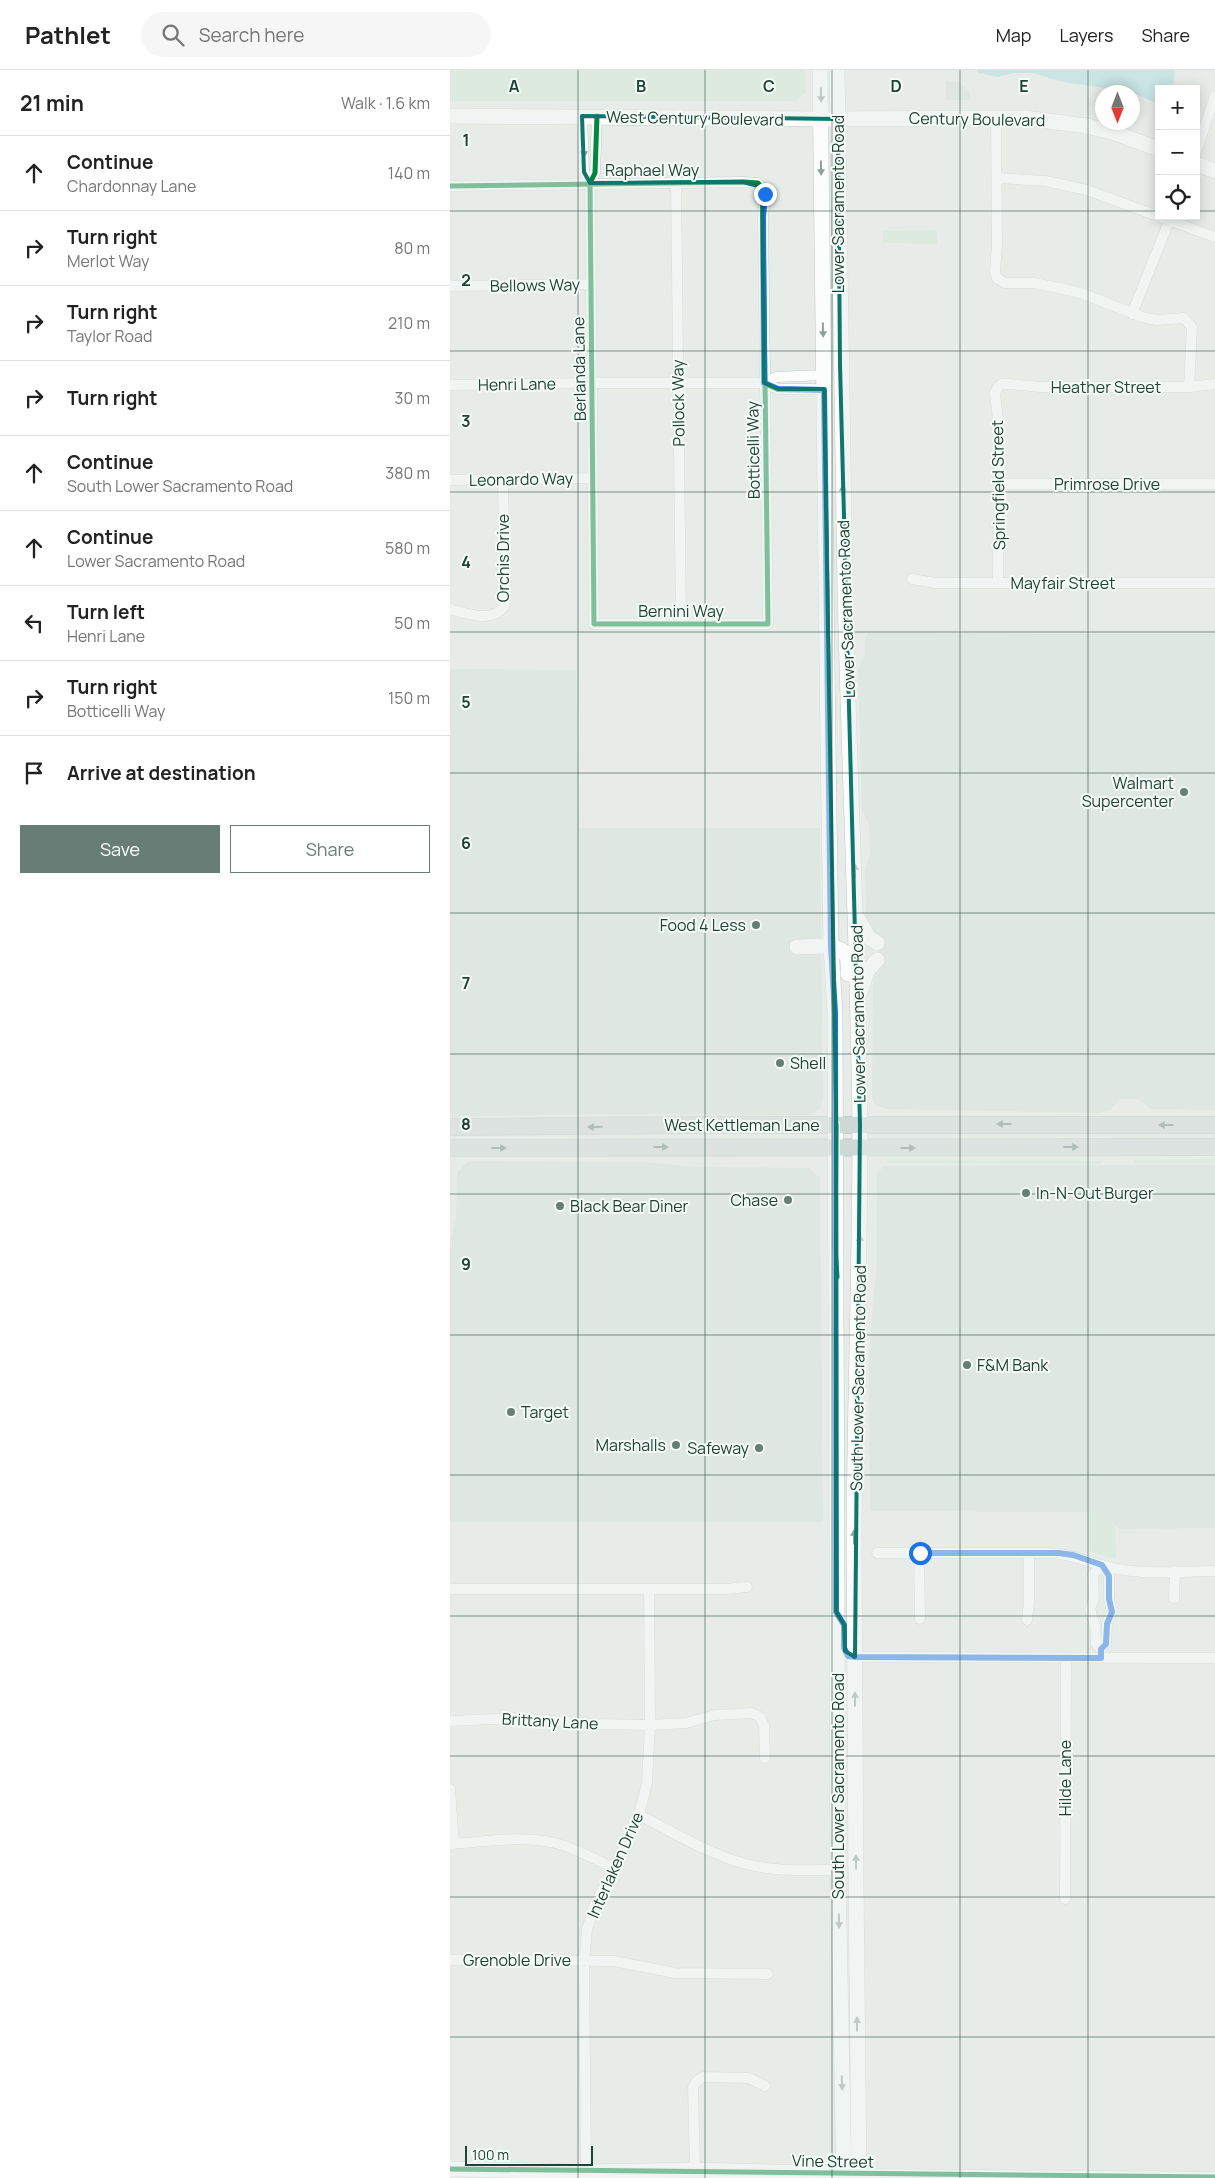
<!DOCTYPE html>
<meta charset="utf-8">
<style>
:root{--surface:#fff;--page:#f6f6f6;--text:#222;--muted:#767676;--line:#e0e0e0;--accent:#667e75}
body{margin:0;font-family:Manrope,sans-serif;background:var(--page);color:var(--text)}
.controls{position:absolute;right:15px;top:15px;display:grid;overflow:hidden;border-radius:0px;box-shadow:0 2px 12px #0003}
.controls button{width:45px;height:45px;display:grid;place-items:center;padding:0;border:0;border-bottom:1px solid var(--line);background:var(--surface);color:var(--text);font:25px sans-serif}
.compass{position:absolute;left:645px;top:15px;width:45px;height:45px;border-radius:50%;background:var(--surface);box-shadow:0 2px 12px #0003;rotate:180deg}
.scale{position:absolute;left:15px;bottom:12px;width:128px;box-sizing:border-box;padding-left:5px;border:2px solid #214336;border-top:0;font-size:14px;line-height:18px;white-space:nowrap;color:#214336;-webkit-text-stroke:4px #f5fbf7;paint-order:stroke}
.stop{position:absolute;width:15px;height:15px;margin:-11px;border:4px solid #1a73e8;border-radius:50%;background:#fff}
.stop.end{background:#1a73e8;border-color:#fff;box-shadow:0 1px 5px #0008}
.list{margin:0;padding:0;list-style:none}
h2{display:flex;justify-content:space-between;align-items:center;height:65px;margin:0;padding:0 20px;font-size:21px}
h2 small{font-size:16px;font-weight:400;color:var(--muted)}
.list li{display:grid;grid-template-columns:32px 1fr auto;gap:15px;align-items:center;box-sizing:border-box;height:75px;padding:0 20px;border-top:1px solid var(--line)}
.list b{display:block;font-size:19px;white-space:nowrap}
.list p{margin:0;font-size:16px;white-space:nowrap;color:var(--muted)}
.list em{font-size:16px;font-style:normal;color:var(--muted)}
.actions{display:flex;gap:10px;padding:15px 20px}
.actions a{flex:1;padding:11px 0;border:1px solid var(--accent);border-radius:0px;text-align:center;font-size:18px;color:var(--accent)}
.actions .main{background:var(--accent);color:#fff}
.icon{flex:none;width:28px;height:28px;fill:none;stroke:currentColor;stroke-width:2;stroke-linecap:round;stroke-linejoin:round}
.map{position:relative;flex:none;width:765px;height:2108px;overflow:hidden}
header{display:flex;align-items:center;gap:30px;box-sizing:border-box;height:70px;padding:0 25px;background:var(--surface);border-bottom:1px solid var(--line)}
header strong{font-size:24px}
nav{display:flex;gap:28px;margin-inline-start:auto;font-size:18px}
.search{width:350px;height:45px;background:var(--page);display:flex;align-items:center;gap:12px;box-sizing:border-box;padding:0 18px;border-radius:28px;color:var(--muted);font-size:19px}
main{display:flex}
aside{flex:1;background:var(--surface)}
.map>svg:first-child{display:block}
.built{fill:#d4dfd9}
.green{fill:#cfe6d3}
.water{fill:#a4ddde}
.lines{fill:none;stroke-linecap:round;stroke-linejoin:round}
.street-casing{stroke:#c4c9c6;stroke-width:11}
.secondary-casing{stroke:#c0c8c5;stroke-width:16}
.primary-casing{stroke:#c1cbc7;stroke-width:18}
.street{stroke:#fbfcfc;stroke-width:10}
.secondary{stroke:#fbfcfc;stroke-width:15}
.primary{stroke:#ced8d4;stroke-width:16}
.cycleway-casing{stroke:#f5fbf7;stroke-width:8}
.cycleway{stroke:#00873e;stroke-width:5}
.oneway{fill:#8ea099}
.oneway2{fill:#6f867d}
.route{stroke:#1a73e8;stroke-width:6}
.marked{fill:none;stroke:#0f766e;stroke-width:4;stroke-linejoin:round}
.grid{fill:none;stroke:#214336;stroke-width:1;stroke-opacity:0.55}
.poi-dot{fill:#667e75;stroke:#f5fbf7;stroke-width:2}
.labels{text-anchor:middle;stroke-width:4;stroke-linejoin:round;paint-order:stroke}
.street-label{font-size:16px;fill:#214336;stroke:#f5fbf7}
.poi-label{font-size:16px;fill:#214336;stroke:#f5fbf7;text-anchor:end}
.grid-label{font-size:16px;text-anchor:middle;font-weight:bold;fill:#214336;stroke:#f5fbf7;stroke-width:4;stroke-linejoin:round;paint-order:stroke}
</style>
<header>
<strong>Pathlet</strong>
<div class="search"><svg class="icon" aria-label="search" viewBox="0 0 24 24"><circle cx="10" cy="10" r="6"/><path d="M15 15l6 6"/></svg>Search here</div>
<nav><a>Map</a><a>Layers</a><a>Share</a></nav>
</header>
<main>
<aside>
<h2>21 min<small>Walk · 1.6 km</small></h2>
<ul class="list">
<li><svg class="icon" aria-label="ahead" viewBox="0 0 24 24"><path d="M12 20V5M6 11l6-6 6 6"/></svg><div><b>Continue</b><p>Chardonnay Lane</p></div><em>140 m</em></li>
<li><svg class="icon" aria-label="right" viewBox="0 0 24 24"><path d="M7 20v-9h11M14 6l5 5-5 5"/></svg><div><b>Turn right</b><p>Merlot Way</p></div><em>80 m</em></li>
<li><svg class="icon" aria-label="right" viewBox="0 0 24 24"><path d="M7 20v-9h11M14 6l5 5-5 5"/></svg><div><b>Turn right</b><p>Taylor Road</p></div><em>210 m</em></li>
<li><svg class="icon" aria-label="right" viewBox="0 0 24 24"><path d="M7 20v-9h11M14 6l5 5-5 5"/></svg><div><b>Turn right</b></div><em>30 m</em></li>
<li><svg class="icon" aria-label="ahead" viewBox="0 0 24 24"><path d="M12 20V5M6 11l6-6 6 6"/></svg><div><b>Continue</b><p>South Lower Sacramento Road</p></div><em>380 m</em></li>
<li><svg class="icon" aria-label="ahead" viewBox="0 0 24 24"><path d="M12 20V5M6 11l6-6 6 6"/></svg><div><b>Continue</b><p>Lower Sacramento Road</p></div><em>580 m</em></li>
<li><svg class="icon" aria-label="left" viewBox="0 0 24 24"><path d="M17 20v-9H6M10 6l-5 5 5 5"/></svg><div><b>Turn left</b><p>Henri Lane</p></div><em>50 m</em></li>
<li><svg class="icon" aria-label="right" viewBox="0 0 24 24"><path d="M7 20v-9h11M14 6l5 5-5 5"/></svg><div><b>Turn right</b><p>Botticelli Way</p></div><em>150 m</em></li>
<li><svg class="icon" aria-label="arrive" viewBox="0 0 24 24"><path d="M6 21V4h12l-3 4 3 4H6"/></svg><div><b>Arrive at destination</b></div></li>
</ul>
<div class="actions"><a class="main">Save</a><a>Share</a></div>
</aside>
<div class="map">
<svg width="765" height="2108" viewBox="0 0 765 2108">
<rect width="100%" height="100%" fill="#e7ece9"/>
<path class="built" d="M496,10L510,13L520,22V30H496Z
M417,563L765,564V1040L701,1039L688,1029H670L660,1040L650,1043L435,1039L424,1033L422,1026L423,915L425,904L429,898L428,870L416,849L415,798L420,785L419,754L412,741L408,598L415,586V565L418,566Z
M0,599L126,600L129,758H370L373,1029L370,1039L359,1045L154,1044L0,1047Z
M19,1091L193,1092L247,1097L359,1098L370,1108L373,1452H0V1174L6,1148L7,1102Z
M765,1095V1458L669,1459L649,1442L420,1441L419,1302L421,1256L427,1191V1103L434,1096Z"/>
<path class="green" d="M0,0H355L356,22L346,31H0Z
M487,160V174L433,173V161Z
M364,886L367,889L368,967L365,968Z
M765,1089V1093H684V1090Z
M437,1090L651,1091V1094L437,1093Z
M638,1442H649L665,1456L666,1489L638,1481Z"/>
<path class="water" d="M527,0H725L723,19H709V35L682,22L613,12L583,3H564L549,7L528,3Z"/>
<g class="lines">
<defs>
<path id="street" d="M132,46L134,102L140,113
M546,47L547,174L545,202L547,208L555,213H585L631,223L692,247L707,250L734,248L742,257L739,317
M746,82L765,26
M547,108L595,111L637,120L765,167
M226,112L231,554
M0,116L293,112L308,113C317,122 314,134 313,147L318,554H144L140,113L145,103L147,46
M0,216L141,214
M682,244L721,146
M314,313L326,307L374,305
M0,315L141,313H314L328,319H374
M0,410L143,408
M549,414H765
M462,509L485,513H765
M548,513L549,360L545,323L548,317L552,314H559L591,317H739L765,314
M0,539C16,544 47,554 55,534L53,410
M427,1483H601C625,1484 645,1495 668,1499C699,1505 734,1501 765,1501
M469,1483L470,1549
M652,1495L659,1506V1529L662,1542L657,1553L656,1573L651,1579L646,1574L645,1556L640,1539L644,1529L643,1504Z
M0,1519H275L297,1517
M724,1528L725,1501
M577,1550L579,1532V1483
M405,1587L765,1588
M0,1651L65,1648L145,1654L200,1655L236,1653L265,1645L302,1643L310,1647L314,1655L315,1688
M0,1719L4,1774
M189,1745C223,1762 258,1784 296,1794C326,1802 357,1800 388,1800
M0,1774C35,1772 70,1765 105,1773C125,1778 144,1789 162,1797
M615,1829L616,1588
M0,1890L164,1891L225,1903L318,1904
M245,2100L243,2017L247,2011L253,2007L299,2008L315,2016
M409,2104L765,2107
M134,2107L136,2102L134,1890L137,1860L143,1839L189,1745L197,1713L200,1655L199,1519"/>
<path id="secondary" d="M370,0L378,675L381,877L385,943L388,1800L394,2108
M387,0C391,173 391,346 395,519C399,699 408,879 410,1059C410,1193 405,1328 404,1462C404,1677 407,1893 409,2108
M0,46L371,49L574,48L637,56L665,63L709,79
M746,94L765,101
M408,849L418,867L427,873
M347,877C359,877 389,872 396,885C399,890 398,898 398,904
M411,920L417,901L427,890
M0,2099L136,2102L245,2100L402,2104"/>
<path id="primary" d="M0,1057L248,1055H765
M0,1078L765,1077"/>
</defs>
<use href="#street" class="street-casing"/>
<use href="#secondary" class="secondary-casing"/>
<use href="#primary" class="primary-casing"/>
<use href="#street" class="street"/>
<use href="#secondary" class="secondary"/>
<use href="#primary" class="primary"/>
<defs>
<path id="cycleway" d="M0,116L293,112L308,113C317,122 314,134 313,147L318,554H144L140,113L145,103L147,46
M386,1054L385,1177L387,1207
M0,2099L765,2107"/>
</defs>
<use href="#cycleway" class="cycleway-casing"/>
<use href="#cycleway" class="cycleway"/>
</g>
<defs><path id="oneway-solid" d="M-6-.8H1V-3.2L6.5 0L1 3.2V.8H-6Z" transform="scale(1.25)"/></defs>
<g class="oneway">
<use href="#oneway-solid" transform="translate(371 25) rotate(89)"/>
<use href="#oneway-solid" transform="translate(134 80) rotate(90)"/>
<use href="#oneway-solid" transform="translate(371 98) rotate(89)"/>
<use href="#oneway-solid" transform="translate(373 260) rotate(89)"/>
<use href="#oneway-solid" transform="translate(393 422) rotate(-91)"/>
<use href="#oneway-solid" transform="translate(405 801) rotate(-91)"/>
<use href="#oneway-solid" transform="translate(410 1172) rotate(-90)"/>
<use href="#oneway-solid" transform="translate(404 1467) rotate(-90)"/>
<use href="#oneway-solid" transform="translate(405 1629) rotate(-90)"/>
<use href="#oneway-solid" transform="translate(406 1792) rotate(-90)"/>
<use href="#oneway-solid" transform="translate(389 1851) rotate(89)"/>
<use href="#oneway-solid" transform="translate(407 1954) rotate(-90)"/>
<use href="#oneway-solid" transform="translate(392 2013) rotate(89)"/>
</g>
<g class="oneway2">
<use href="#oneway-solid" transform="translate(554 1054) rotate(-180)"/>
<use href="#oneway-solid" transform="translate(716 1055) rotate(180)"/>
<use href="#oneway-solid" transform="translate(145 1057) rotate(179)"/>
<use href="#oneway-solid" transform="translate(211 1077)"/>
<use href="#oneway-solid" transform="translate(621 1077)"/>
<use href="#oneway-solid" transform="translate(49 1078)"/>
<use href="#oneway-solid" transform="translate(458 1078)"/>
</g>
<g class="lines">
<path class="route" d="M315,124L313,147L314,313L328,319L374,320L381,877L385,943L386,1542L394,1555V1578L398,1586L405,1587L651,1588V1579L656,1574L657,1554L662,1542L659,1529V1506L652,1495L623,1485L609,1483H470"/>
</g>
<path d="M0 0H765V2108H0ZM132,46L388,49L390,295L410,1054L405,1587L395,1581L394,1555L386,1542V1035L374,319H328L314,313L312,117L293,112L140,113L134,102Z" fill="#e7ece9" fill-opacity=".55" fill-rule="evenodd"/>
<path class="marked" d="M132,46L388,49L390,295L410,1054L405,1587L395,1581L394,1555L386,1542V1035L374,319H328L314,313L312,117L293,112L140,113L134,102Z"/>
<path class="grid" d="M128,0V2108M255,0V2108M382,0V2108M510,0V2108M638,0V2108M0,141H709M746,141H765M0,281H765M0,422H765M0,562H765M0,703H765M0,843H765M0,984H765M0,1124H765M0,1265H765M0,1405H765M0,1546H765M0,1686H765M0,1827H765M0,1967H765"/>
<g class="poi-dot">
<circle cx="734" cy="722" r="5"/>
<circle cx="306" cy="855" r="5"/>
<circle cx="330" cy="993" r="5"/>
<circle cx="576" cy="1123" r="5"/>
<circle cx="338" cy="1130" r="5"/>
<circle cx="110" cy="1136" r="5"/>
<circle cx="517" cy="1295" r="5"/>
<circle cx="61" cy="1342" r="5"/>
<circle cx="226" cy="1375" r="5"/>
<circle cx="309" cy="1378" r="5"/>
</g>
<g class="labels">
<g class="street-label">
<text transform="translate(245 48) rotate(1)" y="6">West Century Boulevard</text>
<text transform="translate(527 49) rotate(1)" y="6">Century Boulevard</text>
<text x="202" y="106">Raphael Way</text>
<text transform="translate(388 134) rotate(-90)" y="6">Lower Sacramento Road</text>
<text transform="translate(85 215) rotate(-1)" y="6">Bellows Way</text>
<text transform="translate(129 299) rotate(-91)" y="6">Berlanda Lane</text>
<text transform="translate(67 314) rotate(-1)" y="6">Henri Lane</text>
<text x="656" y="323">Heather Street</text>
<text transform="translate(228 333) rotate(-91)" y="6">Pollock Way</text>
<text transform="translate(303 380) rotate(-91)" y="6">Botticelli Way</text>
<text transform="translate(71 409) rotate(-1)" y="6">Leonardo Way</text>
<text x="657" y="420">Primrose Drive</text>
<text transform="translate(548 415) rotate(-91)" y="6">Springfield Street</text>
<text transform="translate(53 488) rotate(-90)" y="6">Orchis Drive</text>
<text x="613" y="519">Mayfair Street</text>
<text transform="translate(396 539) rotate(-92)" y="6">Lower Sacramento Road</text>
<text x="231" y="547">Bernini Way</text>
<text transform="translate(408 944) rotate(-91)" y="6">Lower Sacramento Road</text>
<text x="292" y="1061">West Kettleman Lane</text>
<text transform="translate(408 1308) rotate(-89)" y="6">South Lower Sacramento Road</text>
<text transform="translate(100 1651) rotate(3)" y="6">Brittany Lane</text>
<text transform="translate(615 1708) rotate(-90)" y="6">Hilde Lane</text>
<text transform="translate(388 1716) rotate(-90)" y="6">South Lower Sacramento Road</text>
<text transform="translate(165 1795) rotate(-66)" y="6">Interlaken Drive</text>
<text x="67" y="1896">Grenoble Drive</text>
<text transform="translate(383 2091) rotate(1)" y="6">Vine Street</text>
</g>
<g class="poi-label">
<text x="724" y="719">Walmart<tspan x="724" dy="18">Supercenter</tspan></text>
<text x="296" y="861">Food 4 Less</text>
<text x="340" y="999" text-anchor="start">Shell</text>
<text x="586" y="1129" text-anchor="start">In-N-Out Burger</text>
<text x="328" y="1136">Chase</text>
<text x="120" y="1142" text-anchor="start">Black Bear Diner</text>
<text x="527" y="1301" text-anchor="start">F&amp;M Bank</text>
<text x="71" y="1348" text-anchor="start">Target</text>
<text x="216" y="1381">Marshalls</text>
<text x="299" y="1384">Safeway</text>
</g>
</g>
<g class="grid-label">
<text x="64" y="22">A</text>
<text x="191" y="22">B</text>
<text x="319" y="22">C</text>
<text x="446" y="22">D</text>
<text x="574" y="22">E</text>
<text x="16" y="76">1</text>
<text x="16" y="216">2</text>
<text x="16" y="357">3</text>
<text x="16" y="498">4</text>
<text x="16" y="638">5</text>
<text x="16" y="779">6</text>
<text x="16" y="919">7</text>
<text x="16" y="1060">8</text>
<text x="16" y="1200">9</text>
</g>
</svg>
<div class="controls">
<button>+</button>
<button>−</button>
<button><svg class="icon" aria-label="locate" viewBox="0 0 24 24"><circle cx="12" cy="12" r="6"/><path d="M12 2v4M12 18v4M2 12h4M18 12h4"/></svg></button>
</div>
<svg class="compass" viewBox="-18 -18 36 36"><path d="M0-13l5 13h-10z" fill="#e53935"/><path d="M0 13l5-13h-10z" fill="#767676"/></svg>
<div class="scale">100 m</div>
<div class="stop" style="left:470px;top:1483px"></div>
<div class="stop end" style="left:315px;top:124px"></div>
</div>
</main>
